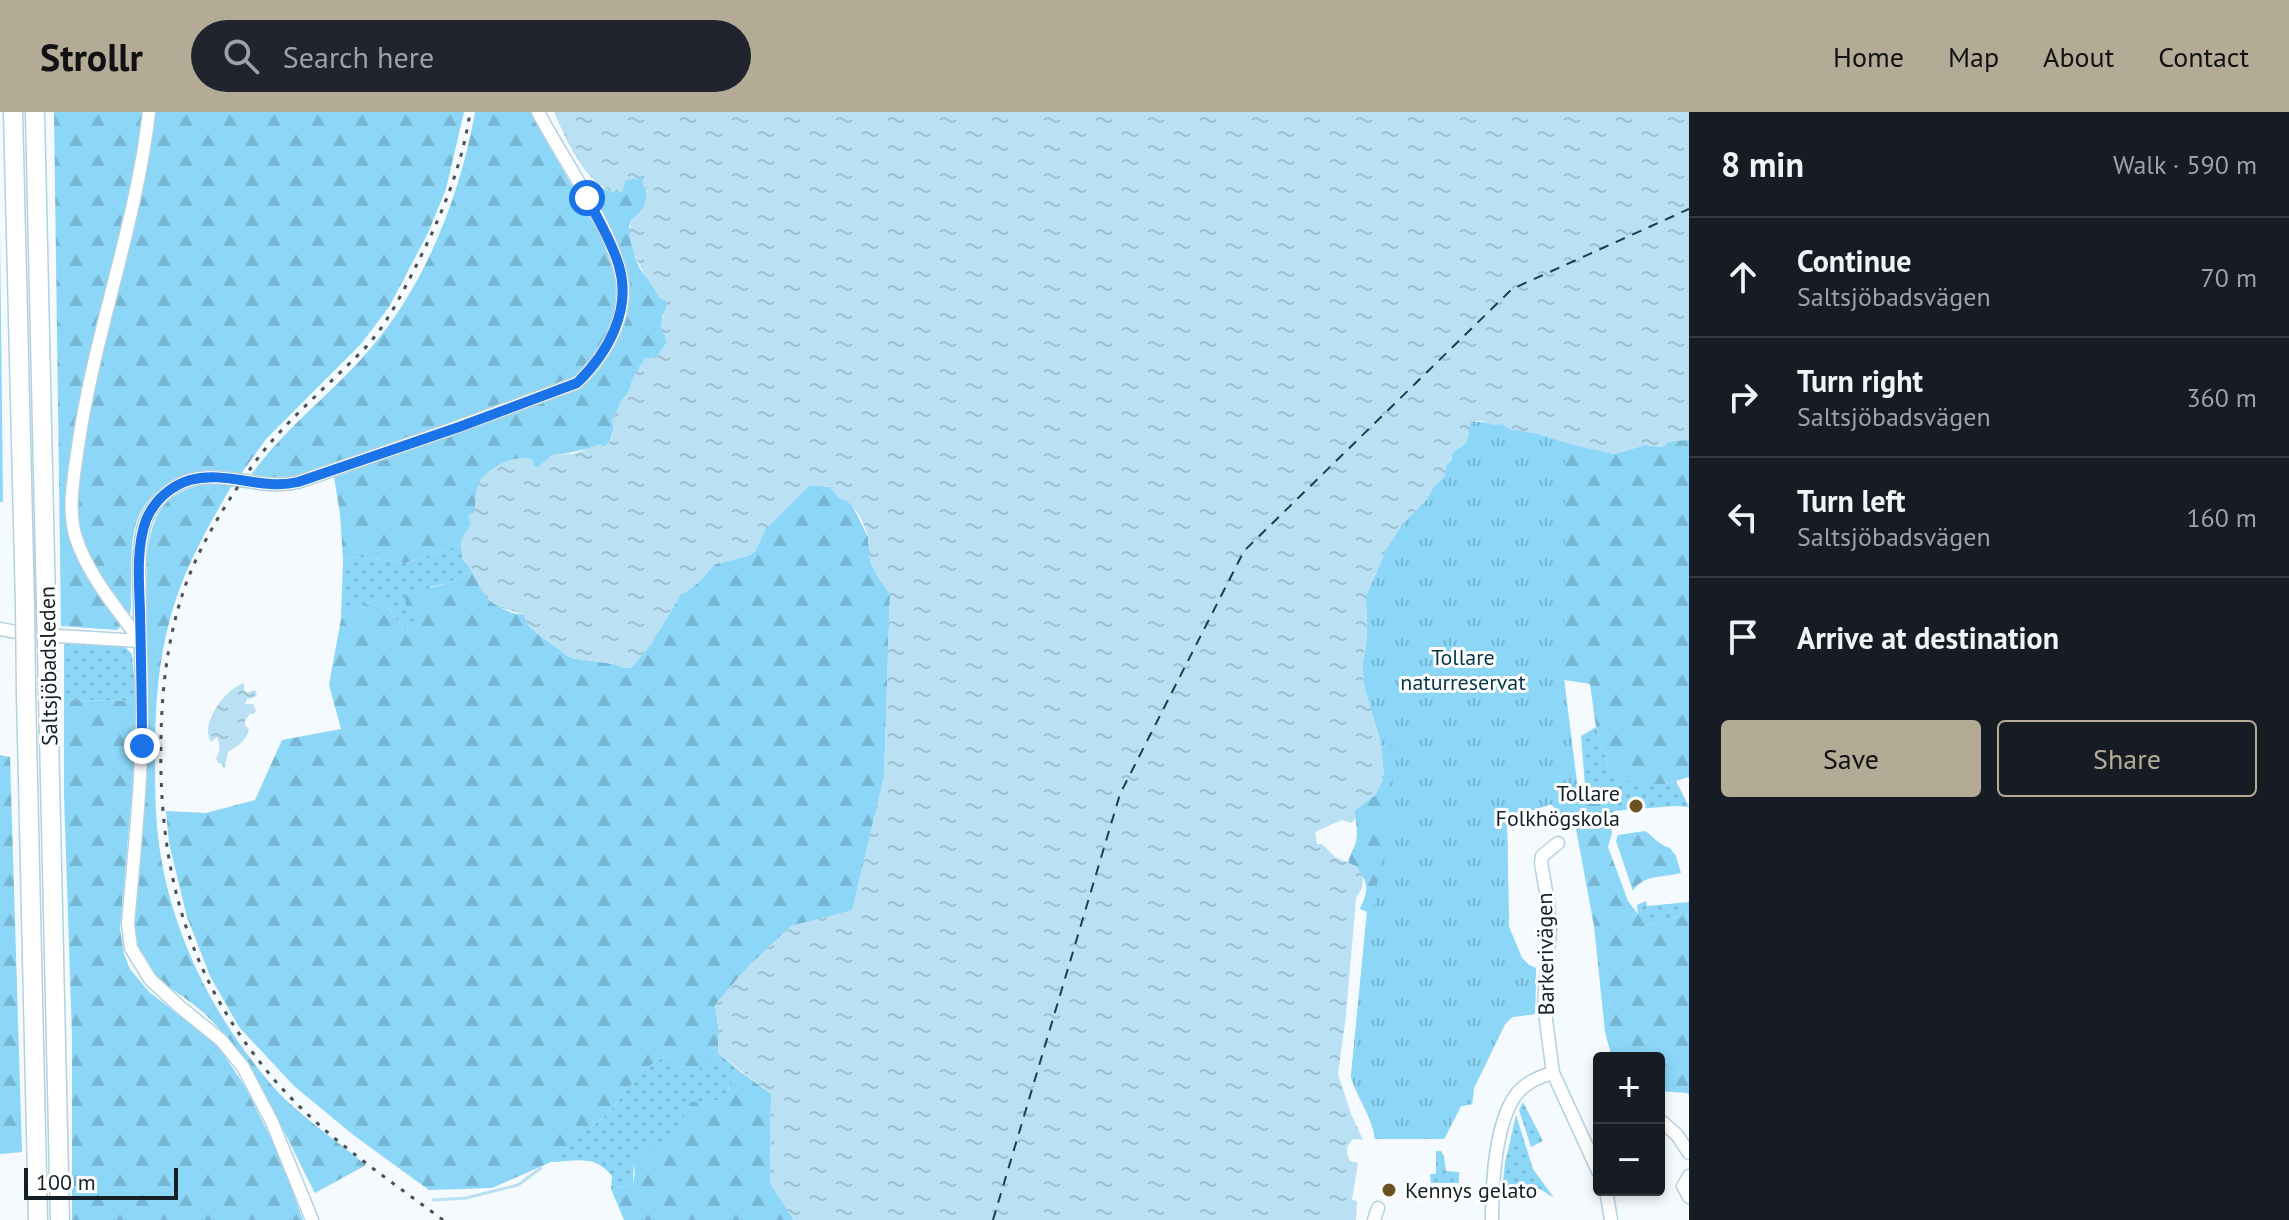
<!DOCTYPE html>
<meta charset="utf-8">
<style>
:root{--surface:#171b24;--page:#20242c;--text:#f1f3f6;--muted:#9ea1a6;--line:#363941;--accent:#b4ab97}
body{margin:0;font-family:"PT Sans",sans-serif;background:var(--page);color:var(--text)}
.controls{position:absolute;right:24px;bottom:24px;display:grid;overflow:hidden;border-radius:8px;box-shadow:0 4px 12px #0003}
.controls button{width:72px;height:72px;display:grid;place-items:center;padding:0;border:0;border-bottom:2px solid var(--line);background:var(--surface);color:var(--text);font:40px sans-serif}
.scale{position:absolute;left:24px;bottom:20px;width:154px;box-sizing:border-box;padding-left:8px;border:4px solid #142025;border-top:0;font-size:22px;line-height:28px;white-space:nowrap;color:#142025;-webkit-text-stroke:6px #fff;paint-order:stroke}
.stop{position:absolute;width:24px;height:24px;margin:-18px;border:6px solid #1a73e8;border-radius:50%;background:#fff}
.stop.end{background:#1a73e8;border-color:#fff;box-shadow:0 2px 8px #0008}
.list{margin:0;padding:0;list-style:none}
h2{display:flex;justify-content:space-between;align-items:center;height:104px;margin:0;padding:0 32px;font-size:34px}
h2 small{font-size:26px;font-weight:400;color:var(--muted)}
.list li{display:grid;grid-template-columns:52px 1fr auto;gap:24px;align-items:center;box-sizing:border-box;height:120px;padding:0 32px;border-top:2px solid var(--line)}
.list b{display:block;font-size:30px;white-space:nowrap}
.list p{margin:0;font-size:26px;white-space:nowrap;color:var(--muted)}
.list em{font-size:26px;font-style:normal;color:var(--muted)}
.actions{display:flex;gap:16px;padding:24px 32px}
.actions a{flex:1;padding:18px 0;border:2px solid var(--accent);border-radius:8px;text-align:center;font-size:28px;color:var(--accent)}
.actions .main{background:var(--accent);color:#111}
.icon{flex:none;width:44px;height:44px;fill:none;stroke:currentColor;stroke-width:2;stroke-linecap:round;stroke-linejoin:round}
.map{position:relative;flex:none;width:1689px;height:1108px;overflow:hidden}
header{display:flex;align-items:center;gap:48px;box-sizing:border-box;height:112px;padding:0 40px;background:var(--accent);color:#111}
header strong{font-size:38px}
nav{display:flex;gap:44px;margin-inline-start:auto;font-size:28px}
.search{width:560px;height:72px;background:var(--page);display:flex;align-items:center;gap:20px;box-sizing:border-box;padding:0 28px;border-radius:44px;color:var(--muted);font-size:30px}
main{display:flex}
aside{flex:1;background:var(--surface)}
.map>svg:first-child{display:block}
.grass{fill:url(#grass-dots)}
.forest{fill:url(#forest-firs)}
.park{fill:url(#park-tufts)}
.water{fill:url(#water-ripples)}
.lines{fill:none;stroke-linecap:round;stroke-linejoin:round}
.stream{stroke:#b9e0f3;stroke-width:3}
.ferry{stroke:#114154;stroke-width:2;stroke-dasharray:10 8;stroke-linecap:butt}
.minor-casing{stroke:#b3d1df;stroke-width:15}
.highway-casing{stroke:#b3d1df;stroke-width:21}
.minor{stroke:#fff;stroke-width:12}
.highway{stroke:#fff;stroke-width:18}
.rail{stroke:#465055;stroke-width:3;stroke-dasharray:4 8;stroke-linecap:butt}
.highway-bridge-casing{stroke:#b3d1df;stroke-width:21;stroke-linecap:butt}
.highway-bridge{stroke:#fff;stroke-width:18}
.route{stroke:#1a73e8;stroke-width:10}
.poi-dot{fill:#6a5222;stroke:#fff;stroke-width:3}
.labels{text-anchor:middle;stroke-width:6;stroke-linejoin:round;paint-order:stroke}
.park-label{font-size:22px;fill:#023649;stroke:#fff}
.street-label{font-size:22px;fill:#142025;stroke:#fff}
.poi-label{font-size:22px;fill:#142025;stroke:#fff;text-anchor:end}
</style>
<header>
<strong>Strollr</strong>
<div class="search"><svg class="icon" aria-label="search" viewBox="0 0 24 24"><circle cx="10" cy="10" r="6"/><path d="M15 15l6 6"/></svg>Search here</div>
<nav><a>Home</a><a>Map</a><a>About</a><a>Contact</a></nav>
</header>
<main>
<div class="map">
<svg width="1689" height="1108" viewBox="0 0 1689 1108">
<defs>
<pattern id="grass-dots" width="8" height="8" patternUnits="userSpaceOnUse" patternTransform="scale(2)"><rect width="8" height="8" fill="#8cd6f8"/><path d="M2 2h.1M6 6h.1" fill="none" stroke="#78b7d4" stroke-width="1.8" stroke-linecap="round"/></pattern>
<pattern id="forest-firs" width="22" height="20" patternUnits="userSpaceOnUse" patternTransform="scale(2)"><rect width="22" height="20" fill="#8cd6f8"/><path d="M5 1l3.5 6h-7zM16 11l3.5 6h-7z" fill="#78b7d4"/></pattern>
<pattern id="park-tufts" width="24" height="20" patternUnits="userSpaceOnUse" patternTransform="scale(2)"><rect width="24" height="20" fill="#8cd6f8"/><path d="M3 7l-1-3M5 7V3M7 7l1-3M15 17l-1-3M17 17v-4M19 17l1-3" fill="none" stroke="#78b7d4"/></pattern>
<pattern id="water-ripples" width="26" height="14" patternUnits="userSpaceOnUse" patternTransform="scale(2)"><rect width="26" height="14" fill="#b9e0f3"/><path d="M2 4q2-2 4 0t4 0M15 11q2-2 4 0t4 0" fill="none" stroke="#9ec0d0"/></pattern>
</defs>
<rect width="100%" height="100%" fill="#f4fafd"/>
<path class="grass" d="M461,433L463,447L472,459L448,471L430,475L414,509L406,517L393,505L388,491L377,487L341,507L343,447L357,445L405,451Z
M64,532L124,534L132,542L136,589L64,588Z
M1596,615L1609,657L1665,672L1676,669L1689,695L1674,694L1614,699L1615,715H1611L1605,680L1585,673L1581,624Z
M1646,789L1647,794L1689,790V802L1647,814L1638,803L1637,793Z
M718,941L741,960L720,988L690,991L677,1019L634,1047L633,1072L611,1077L612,1064C595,1042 577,1049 551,1050L610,999L644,957L666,944L691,962Z
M1523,990L1543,1029L1531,1035L1519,998Z
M1516,1003L1533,1057L1554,1086L1540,1077L1502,1078L1505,1051Z
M1436,1039H1441L1444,1045L1446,1059L1459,1060V1071H1431L1430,1062H1436Z"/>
<path class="forest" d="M54,0H464L446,77L428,121L389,195L361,232L266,327L241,362C218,356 196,357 175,368C126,393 132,432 131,480C131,487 132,498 129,504C127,509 121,514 117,518L61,514Z
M475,0H530L611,143C624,200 610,225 574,268L289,367L249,366C283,317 332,282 370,237C426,172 460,84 475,0Z
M644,65C649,82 648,98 632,107L629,114L635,145L640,157L666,189V197L662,205L667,230L657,245L651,246C637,268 622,286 612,309C615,318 615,312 612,322C608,339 601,334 586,337C573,340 566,342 552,343L539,355L500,353C471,373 480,374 474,403C471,415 464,422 461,433L405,451L357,445L343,447L340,402L334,365L581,277C624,240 641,181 615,128C609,115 600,103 593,90L603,76L614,80L626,68Z
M0,119L3,390H0Z
M1679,328H1689V665L1665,672H1633L1609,657L1596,615L1590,572L1564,568L1577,671L1605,680L1612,721L1608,735L1628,789L1647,814L1689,802V983L1687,981L1659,979V946H1612L1605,920L1594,814L1576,717L1551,692L1531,699L1507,714L1509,815L1522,846L1529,853L1536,856L1535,902L1512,905L1505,912L1474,976L1472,992L1461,994L1444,1027H1375C1373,1006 1357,986 1351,965L1367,800L1360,797C1369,776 1369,772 1356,754L1348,752C1349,744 1352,740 1355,733C1359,722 1356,710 1354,699L1375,683L1384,665L1380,629L1565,330L1614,342L1645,333L1663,335L1668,330Z
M219,370H234C208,414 183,458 170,507C158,550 155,596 155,640C155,660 155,680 156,700C161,800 206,895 269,970C294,1000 336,1028 366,1053L315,1081C283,1020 256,951 206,903C171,870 142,871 132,817L147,614V444C152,395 170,376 219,370Z
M809,373L830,375L840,387L847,388L852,393L868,425L870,449L878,465L890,482L884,665L852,799L791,814L747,856L715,893L719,919L718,941L691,963L666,944L644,957L610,999L551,1050L492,1076L429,1078L356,1025L294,974L239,915L210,864L187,805L169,731L166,699L206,701L255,688L282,628L341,617L329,573L341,507L377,487L388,491L393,505L406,517L414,509L408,501L404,483L448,471L472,459C482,481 498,501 524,503L528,513L539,523L571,546L614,552L625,556L632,555L651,532L680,484L699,470L715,452L748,444L754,440L765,417Z
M64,588L136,589V634L120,817L124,842L130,857L149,880L216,931L244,973L279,1042L303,1108H72V925L64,683Z
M0,643L10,645L22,1040L0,1042Z
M1645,719C1654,725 1659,733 1670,736L1676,744L1681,761C1663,766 1643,762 1633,779L1616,729L1618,723Z
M741,960L771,982L770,1071L794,1108H624L611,1077L633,1072L635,1061L633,1047L677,1019L690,990L720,988Z"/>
<path class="park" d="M1470,309L1502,312L1510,317L1535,321L1565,330L1564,567L1578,680L1576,717L1551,692L1531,699L1507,714L1509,815L1522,846L1529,853L1536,856L1535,902L1512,905L1505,912L1474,976L1472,992L1461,994L1444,1027H1375C1373,1006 1357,986 1351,965L1367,800L1372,801C1379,768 1381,735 1386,701C1389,679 1400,656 1393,633L1382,635L1365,578L1362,554L1367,527L1366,484L1387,436L1403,411L1427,387L1432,377L1444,364L1446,354L1451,348L1453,340C1471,329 1467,329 1470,309Z"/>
<path class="water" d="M554,0H1689V328L1668,330L1663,335L1645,333L1614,342L1573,333L1539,322L1510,317L1502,312L1493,313L1483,309H1471C1467,328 1471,329 1453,340L1451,347L1446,354L1444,364L1432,377L1427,387L1403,411L1387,436L1366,484L1367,527L1363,546V559L1365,578L1382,635L1384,665L1375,683L1354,699L1355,707L1351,711L1342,708L1315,720L1317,732H1322L1335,745L1356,754L1363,764L1362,776L1356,786L1346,903L1338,962L1351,1002L1363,1028L1353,1027C1346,1034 1345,1040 1350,1049L1358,1051L1352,1088L1357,1089L1356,1108H794L770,1071L771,982L718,941L719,919L715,893L747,856L791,814L852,798L884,665L890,482C883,471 874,461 870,448C868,439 870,430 867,421C863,409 853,388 840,387L830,375L810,373L766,417L755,440L748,444L715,452L699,470L680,484L651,532L632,555L625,556L614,552L571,546L539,523L528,513L524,503C517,502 513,499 506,497C484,490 484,481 473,462C468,452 460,446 461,433C461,424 468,419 471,411L468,406L470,402L475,399C475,389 475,376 481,367C491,354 517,341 533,348L534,354L539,355L552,343L573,342L600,332L605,335C613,328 615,318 612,309L622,286L629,280L632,267L645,246L657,245L667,230L660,214L666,197V189L660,187C647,165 622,134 632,107C645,100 644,93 648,79L642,73L643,66L626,68L622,80C588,81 566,27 554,0Z
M244,571V578L247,581L255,578L257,582L255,585L247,587L245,592H253L256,599L254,602H250L245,608V613L249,617C246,629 238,634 228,640L224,658L222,652L219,651L216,647C220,639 221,633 217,625L211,630C199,612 226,576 244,571Z"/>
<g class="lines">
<path class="stream" d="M433,1088L466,1086L518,1073L541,1056"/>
<path class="ferry" d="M993,1108L1120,682L1244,439L1512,177L1689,97"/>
<defs>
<path id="minor" d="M0,517L27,522L140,529
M140,529C117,496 89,465 76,426C67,398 74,363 78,335C94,222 136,114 149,0
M1558,731L1542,744L1541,751L1548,791L1550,817L1544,893L1553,961L1599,1061
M1659,1007L1677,1023L1689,1041
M1689,1064L1683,1074L1689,1085
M1606,1078L1611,1108
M312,1108L272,1010L243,955L221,928L180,895L150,867L131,836L128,812C134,742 142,670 142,600C142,564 140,527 140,491C139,467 138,442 143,418C147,399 158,386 174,375C213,351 256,380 298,370L446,319L577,271C602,247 623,215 623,179C623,131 561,45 538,0
M1374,1108L1378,1096
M1492,1108C1492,1073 1495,1006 1519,979C1528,970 1541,964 1553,961"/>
<path id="highway" d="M13,0L25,493
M35,0L46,493
M48,579L60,1108
M26,580L38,1108"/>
</defs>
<use href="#minor" class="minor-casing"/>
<use href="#highway" class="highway-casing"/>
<use href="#minor" class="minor"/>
<use href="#highway" class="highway"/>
<path class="rail" d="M443,1108C384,1064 320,1022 272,965C186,863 158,756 161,625C162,570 169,515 189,464C205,424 230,385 255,350C286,308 327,275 364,237C385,215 399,187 413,160C439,109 462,57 470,0"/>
<defs>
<path id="highway-bridge" d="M25,493L26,580
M46,493L48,579"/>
</defs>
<use href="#highway-bridge" class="highway-bridge-casing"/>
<use href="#highway-bridge" class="highway-bridge"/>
</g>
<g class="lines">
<path class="route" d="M142,634C142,589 141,544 140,499C139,470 136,436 146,408C154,389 170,374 190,368C227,358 261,379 298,370L459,315L577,271C608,241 632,198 619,154C612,130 598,107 587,86"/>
</g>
<g class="poi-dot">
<circle cx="1636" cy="694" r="8"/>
<circle cx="1389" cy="1078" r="8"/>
</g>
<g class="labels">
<g class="park-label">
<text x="1463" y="553">Tollare<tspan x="1463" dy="25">naturreservat</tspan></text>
</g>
<g class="street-label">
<text transform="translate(48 554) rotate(-91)" y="8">Saltsjöbadsleden</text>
<text transform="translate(1545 842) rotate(-91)" y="8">Barkerivägen</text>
</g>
<g class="poi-label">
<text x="1620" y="689">Tollare<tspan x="1620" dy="25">Folkhögskola</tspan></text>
<text x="1405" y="1086" text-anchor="start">Kennys gelato</text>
</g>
</g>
</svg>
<div class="controls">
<button>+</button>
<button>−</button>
</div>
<div class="scale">100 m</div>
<div class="stop" style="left:587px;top:86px"></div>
<div class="stop end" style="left:142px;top:634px"></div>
</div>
<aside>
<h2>8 min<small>Walk · 590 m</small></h2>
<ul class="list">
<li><svg class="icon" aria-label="ahead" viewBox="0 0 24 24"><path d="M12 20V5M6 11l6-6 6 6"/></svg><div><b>Continue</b><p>Saltsjöbadsvägen</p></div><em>70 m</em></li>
<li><svg class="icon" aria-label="right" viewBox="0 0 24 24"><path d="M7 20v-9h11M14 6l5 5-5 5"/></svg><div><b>Turn right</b><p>Saltsjöbadsvägen</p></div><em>360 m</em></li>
<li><svg class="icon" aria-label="left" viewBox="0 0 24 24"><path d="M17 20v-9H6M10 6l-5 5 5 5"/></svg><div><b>Turn left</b><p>Saltsjöbadsvägen</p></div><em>160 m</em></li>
<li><svg class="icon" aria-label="arrive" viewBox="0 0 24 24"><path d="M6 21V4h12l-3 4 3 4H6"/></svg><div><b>Arrive at destination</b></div></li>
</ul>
<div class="actions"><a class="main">Save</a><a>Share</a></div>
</aside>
</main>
